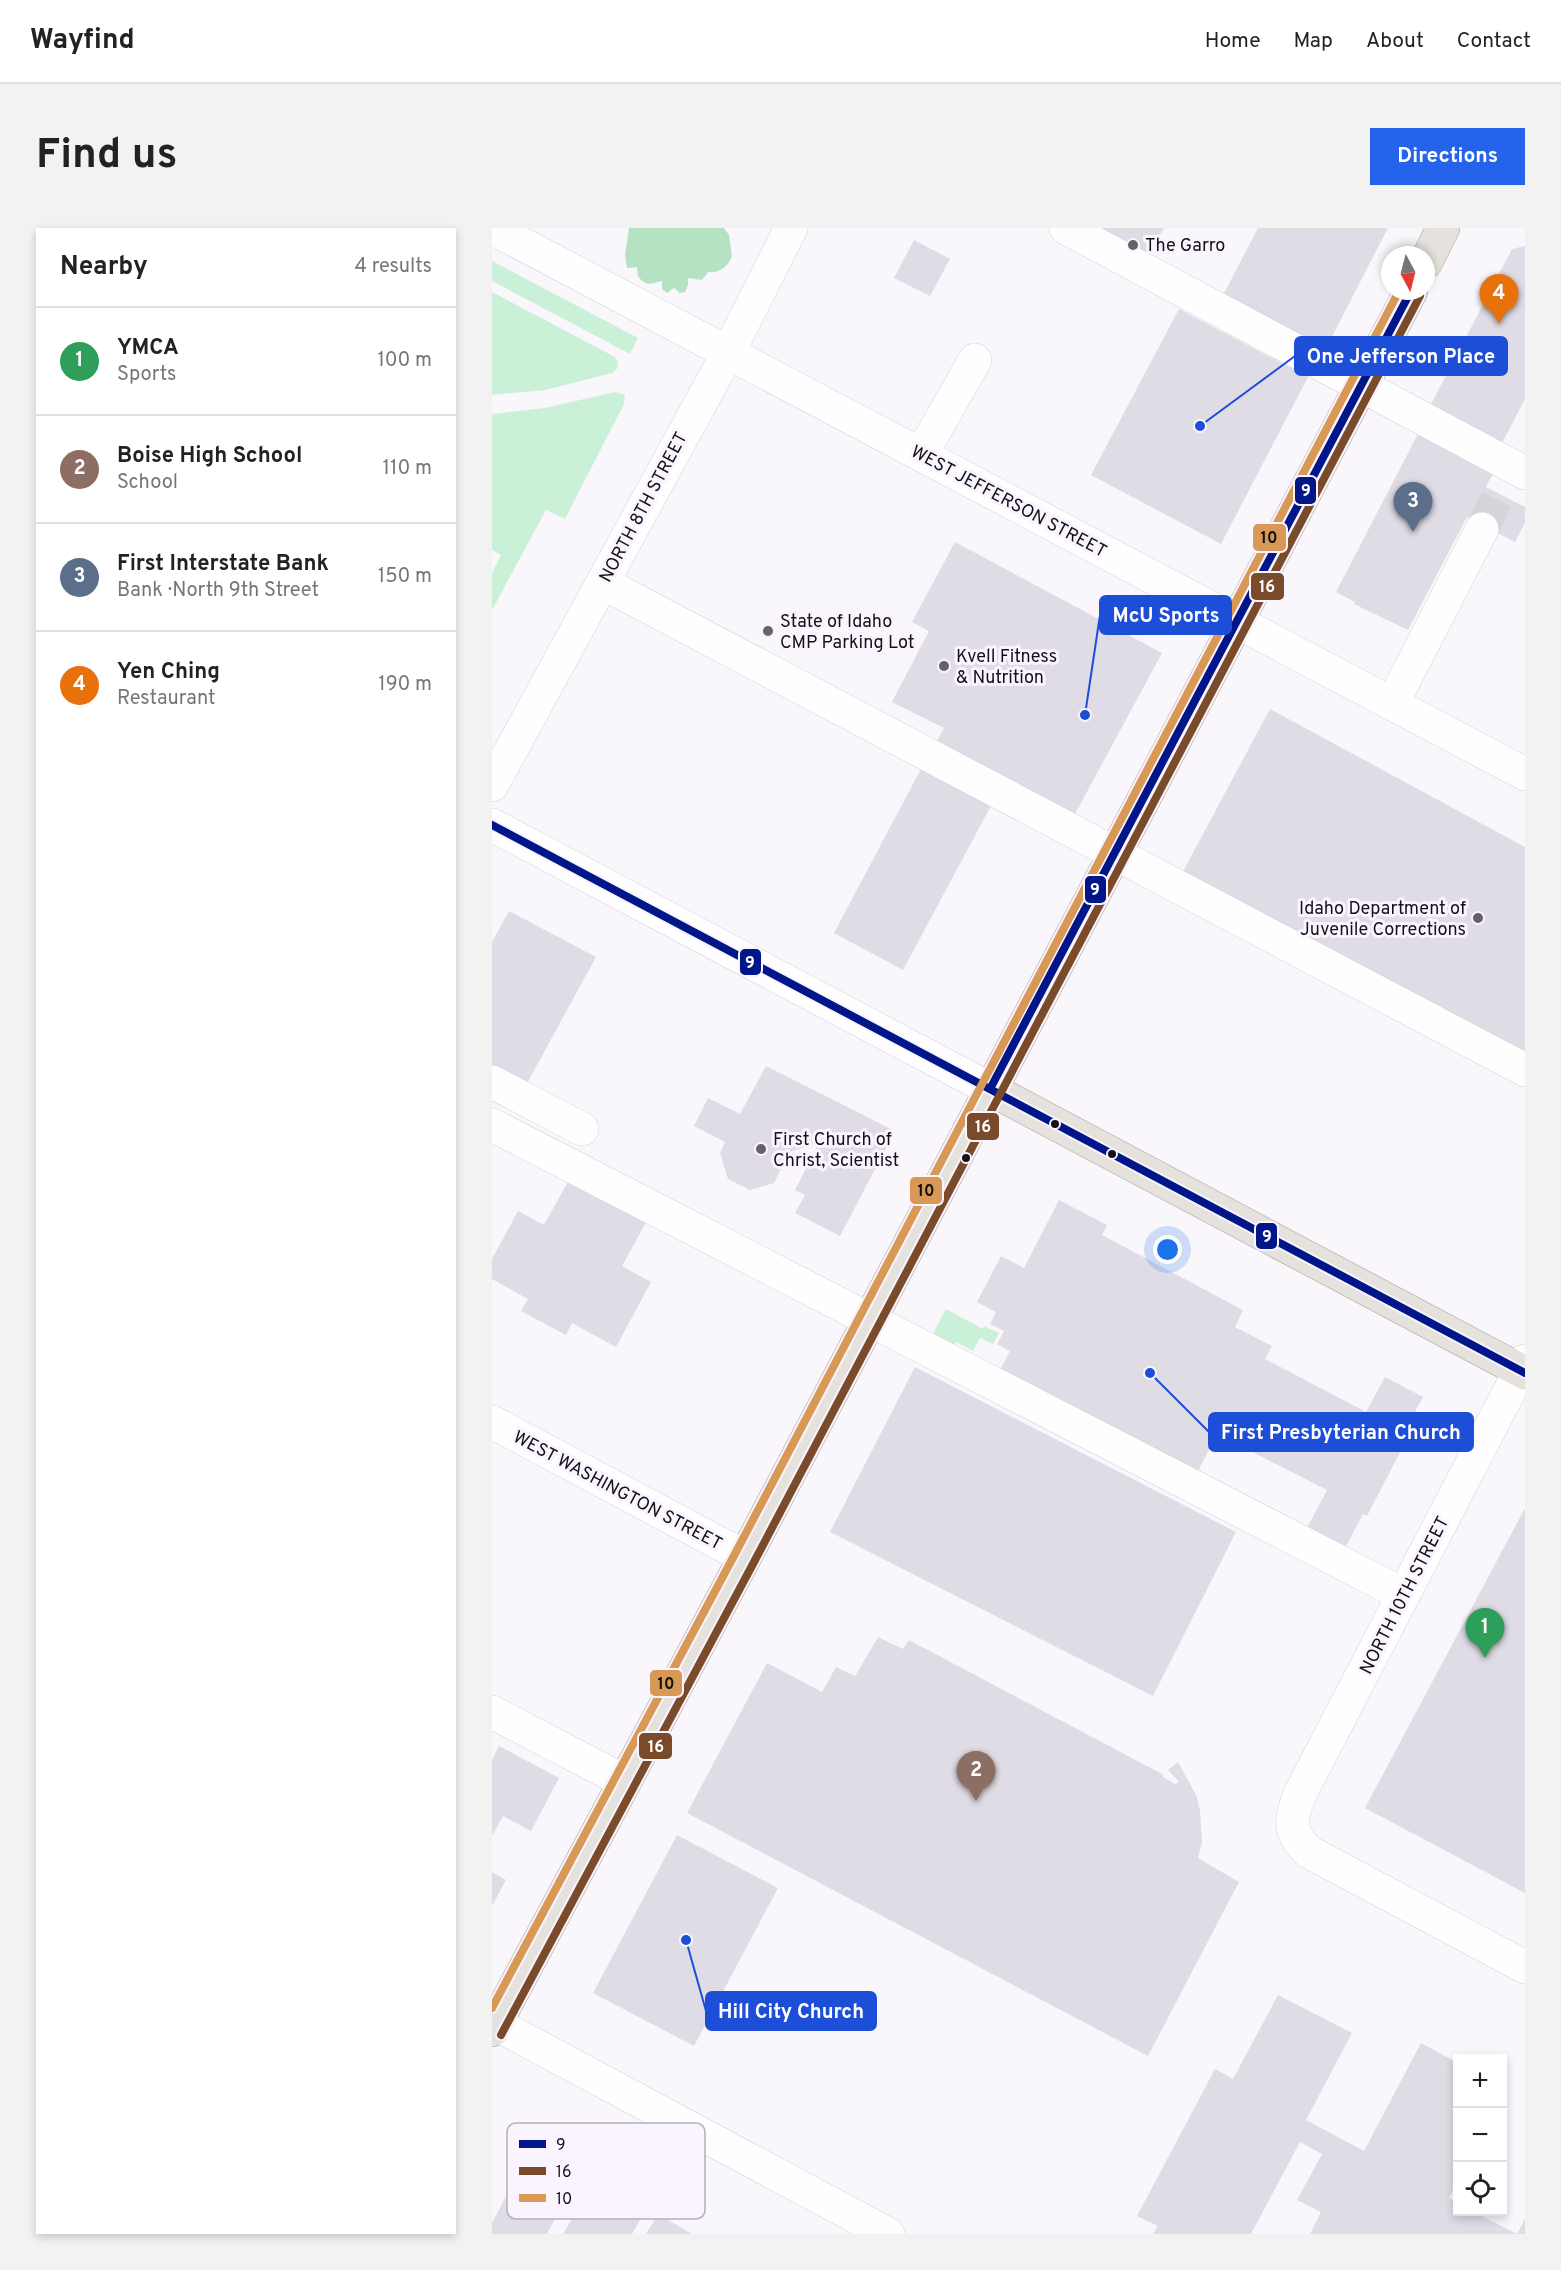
<!DOCTYPE html>
<meta charset="utf-8">
<style>
:root{--surface:#fff;--page:#f2f2f2;--text:#222;--muted:#767676;--line:#e0e0e0;--accent:#2563eb}
body{margin:0;font-family:Overpass,sans-serif;background:var(--page);color:var(--text)}
.controls{position:absolute;right:18px;bottom:18px;display:grid;overflow:hidden;border-radius:0px;box-shadow:0 3px 9px #0003}
.controls button{width:54px;height:54px;display:grid;place-items:center;padding:0;border:0;border-bottom:2px solid var(--line);background:var(--surface);color:var(--text);font:30px sans-serif}
.compass{position:absolute;left:889px;top:18px;width:54px;height:54px;border-radius:50%;background:var(--surface);box-shadow:0 3px 9px #0003;rotate:173deg}
.you{position:absolute;left:676px;top:1022px;width:21px;height:21px;margin:-15px;border:4px solid #fff;border-radius:50%;background:#1a73e8;box-shadow:0 0 0 9px #1a73e833}
.badge{display:grid;place-items:center;width:39px;height:39px;border-radius:50%;background:var(--accent);color:#fff;font-size:20px;font-weight:700}
.pin{position:absolute;translate:-50% -50px;filter:drop-shadow(0 2px 3px #0008)}
.pin::after{content:'';position:absolute;top:32px;width:21px;height:18px;background:inherit;clip-path:polygon(0 0,100% 0,50% 100%)}
.list{margin:0;padding:0;list-style:none}
h2{display:flex;justify-content:space-between;align-items:center;height:78px;margin:0;padding:0 24px;font-size:26px}
h2 small{font-size:20px;font-weight:400;color:var(--muted)}
.list li{display:grid;grid-template-columns:39px 1fr auto;gap:18px;align-items:center;box-sizing:border-box;height:108px;padding:0 24px;border-top:2px solid var(--line)}
.list b{display:block;font-size:22px;white-space:nowrap}
.list p{margin:0;font-size:20px;white-space:nowrap;color:var(--muted)}
.list em{font-size:20px;font-style:normal;color:var(--muted)}
.icon{flex:none;width:33px;height:33px;fill:none;stroke:currentColor;stroke-width:2;stroke-linecap:round;stroke-linejoin:round}
.map{position:relative;flex:none;width:1033px;height:2006px;overflow:hidden;border-radius:0px}
header{display:flex;align-items:center;gap:36px;box-sizing:border-box;height:84px;padding:0 30px;background:var(--surface);border-bottom:2px solid var(--line)}
header strong{font-size:28px}
nav{display:flex;gap:33px;margin-inline-start:auto;font-size:21px}
.intro{display:flex;align-items:center;justify-content:space-between;box-sizing:border-box;height:144px;padding:0 36px}
h1{margin:0;font-size:42px}
.button{padding:15px 27px;border-radius:0px;background:var(--accent);color:#fff;font-size:21px;font-weight:700}
main{display:flex;gap:36px;padding:0 36px}
aside{flex:1;background:var(--surface);border-radius:0px;box-shadow:0 3px 9px #0003}
.map>svg:first-child{display:block}
.green{fill:#caf1d7}
.forest{fill:#b6e2c4}
.building{fill:#e0dce5}
.lines{fill:none;stroke-linecap:round;stroke-linejoin:round}
.minor-tunnel{stroke:#d7d4da;stroke-width:33;stroke-dasharray:33 16;stroke-linecap:butt}
.minor-casing{stroke:#d5d2d8;stroke-width:34}
.major-casing{stroke:#a49c94;stroke-width:34}
.minor{stroke:#fefeff;stroke-width:33}
.major{stroke:#e5e1dc;stroke-width:33}
.bus-1-casing{stroke:#f9f4fe;stroke-width:12}
.bus-2-casing{stroke:#f9f4fe;stroke-width:12}
.bus-3-casing{stroke:#f9f4fe;stroke-width:12}
.bus-1{stroke:#001689;stroke-width:8}
.bus-2{stroke:#7a4b2a;stroke-width:8}
.bus-3{stroke:#d89856;stroke-width:8}
.poi-dot{fill:#646167;stroke:#f9f4fe;stroke-width:2}
.bus-dot{fill:#141117;stroke:#f9f4fe;stroke-width:2}
.labels{text-anchor:middle;stroke-width:6;stroke-linejoin:round;paint-order:stroke}
.poi-label{font-size:18px;fill:#141117;stroke:#f9f4fe;text-anchor:start}
.street-label{font-size:18px;fill:#141117;stroke:#f9f4fe}
.key{fill:#f9f4fe;stroke:#b4b0b9;stroke-width:1.5}
.key-label{font-size:16px;fill:#141117}
.leader{fill:none;stroke:#1d4ed8;stroke-width:2}
.callout-dot{fill:#1d4ed8;stroke:#f9f4fe;stroke-width:2}
.callout{fill:#1d4ed8;stroke:#1d4ed8;stroke-width:2}
.callout-label{font-size:20px;text-anchor:middle;font-weight:bold;fill:#fff}
.line-badge{stroke:#f9f4fe;stroke-width:2}
.badge-label{font-size:16px;text-anchor:middle;font-weight:bold;fill:#fff}
.pale-badge-label{font-size:16px;text-anchor:middle;font-weight:bold;fill:#111}
</style>
<header>
<strong>Wayfind</strong>
<nav><a>Home</a><a>Map</a><a>About</a><a>Contact</a></nav>
</header>
<div class="intro"><h1>Find us</h1><a class="button">Directions</a></div>
<main>
<aside>
<h2>Nearby<small>4 results</small></h2>
<ul class="list">
<li><span class="badge" style="background:#2e9e5b">1</span><div><b>YMCA</b><p>Sports</p></div><em>100 m</em></li>
<li><span class="badge" style="background:#8d6e63">2</span><div><b>Boise High School</b><p>School</p></div><em>110 m</em></li>
<li><span class="badge" style="background:#5c6f8a">3</span><div><b>First Interstate Bank</b><p>Bank · North 9th Street</p></div><em>150 m</em></li>
<li><span class="badge" style="background:#e8710a">4</span><div><b>Yen Ching</b><p>Restaurant</p></div><em>190 m</em></li>
</ul>
</aside>
<div class="map">
<svg width="1033" height="2006" viewBox="0 0 1033 2006">
<rect width="100%" height="100%" fill="#f9f6fc"/>
<path class="green" d="M0,33L146,110L138,126L0,53Z
M0,64L123,129L126,134L125,141L120,145L53,162L0,167Z
M123,164L133,167L132,176L73,291L54,282L0,382V345L9,327L0,322V186L53,180Z
M454,1081L491,1101L492,1098L507,1105L501,1116L488,1110L481,1123L464,1114L462,1117L441,1106Z"/>
<path class="forest" d="M137,0H232L237,7L240,28C237,38 226,46 216,44L210,52L196,50V57L193,64L188,65L182,60L175,65L170,61V53C160,55 154,60 146,48L145,39L135,40L133,27Z"/>
<path class="building" d="M588,0H672L652,35Z
M766,0H896L831,126L728,73Z
M422,12L458,31L438,68L402,50Z
M1033,18V171L1009,217L937,180L1020,21Z
M687,81L816,149L729,316L599,247Z
M928,202L1003,242L994,259L1033,279V295L1023,314L975,289L916,402L862,376L863,374L844,364Z
M463,314L670,425L583,586L445,513L452,500L400,474L437,403L420,394Z
M778,481L1033,619V830L688,649Z
M430,539L500,576L411,742L342,705Z
M17,683L104,729L33,859L0,841V714Z
M274,838L403,903L348,1008L303,985L313,967L303,962L332,905L329,903L322,916L292,926L294,931L282,955L258,962L236,951L228,925L233,914L202,898L216,870L248,886Z
M78,950L156,991L130,1038L159,1054L124,1119L80,1095L74,1107L29,1083L36,1071L0,1051V1031L26,983L52,997Z
M567,972L615,997L610,1007L751,1082L743,1099L780,1118L773,1131L874,1184L893,1149L931,1169L911,1206L915,1211L875,1288L871,1286L852,1322L814,1302L835,1262L725,1206L705,1245L508,1142L518,1123L505,1116L512,1103L498,1096L504,1084L485,1074L509,1028L532,1040Z
M423,1139L744,1304L661,1468L338,1304Z
M1033,1280V1665L873,1580Z
M386,1409L411,1421L417,1412L672,1547L671,1549L683,1556L687,1554L676,1542L686,1534L705,1569L708,1583L710,1614L706,1630L747,1654L656,1828L195,1585L275,1435L330,1464L344,1439L363,1448Z
M7,1518L67,1550L39,1603L11,1588L0,1608V1532Z
M185,1607L286,1660L202,1818L101,1765Z
M0,1644L14,1652L0,1678Z
M786,1767L860,1805L814,1892L872,1923L929,1815L966,1835V1953L957,1970L966,1975V1984H982L1025,2006L1033,1991V2006H818L829,1984L805,1972L830,1926L808,1914L759,2006H661L666,1998L645,1988L723,1841L741,1851Z
M44,1911L92,1936L55,2006H0V1995Z
M100,1957L151,1987L140,2006H71Z
M166,1986L200,2006H154Z"/>
<g class="lines">
<path class="minor-tunnel" d="M990,301L1010,261"/>
<defs>
<path id="minor" d="M0,0L1033,546
M574,0L1033,245
M429,227L483,132
M111,355L1033,842
M900,476L990,301
M0,557L236,125L299,0
M0,597L498,861
M0,854L90,901
M0,897L912,1367
M1033,1133L809,1564C798,1589 795,1604 817,1624L1033,1739
M0,1194L253,1329
M0,1484L132,1553
M0,1794L396,2006"/>
<path id="major" d="M934,34L951,0
M498,861L1033,1145
M0,1802L253,1329L919,63"/>
</defs>
<use href="#minor" class="minor-casing"/>
<use href="#major" class="major-casing"/>
<use href="#minor" class="minor"/>
<use href="#major" class="major"/>
<defs>
<path id="bus-1" d="M0,597L1033,1145
M498,861L919,63"/>
<path id="bus-2" d="M9,1807L262,1334L928,68"/>
<path id="bus-3" d="M0,1780L244,1324L907,63"/>
</defs>
<use href="#bus-1" class="bus-1-casing"/>
<use href="#bus-2" class="bus-2-casing"/>
<use href="#bus-3" class="bus-3-casing"/>
<use href="#bus-1" class="bus-1"/>
<use href="#bus-2" class="bus-2"/>
<use href="#bus-3" class="bus-3"/>
</g>
<g class="poi-dot">
<circle cx="641" cy="17" r="6"/>
<circle cx="276" cy="403" r="6"/>
<circle cx="452" cy="438" r="6"/>
<circle cx="986" cy="690" r="6"/>
<circle cx="269" cy="921" r="6"/>
</g>
<g class="bus-dot">
<circle cx="563" cy="896" r="5"/>
<circle cx="620" cy="926" r="5"/>
<circle cx="474" cy="930" r="5"/>
</g>
<g class="labels">
<g class="poi-label">
<text x="653" y="23">The Garro</text>
<text x="288" y="399">State of Idaho<tspan x="288" dy="21">CMP Parking Lot</tspan></text>
<text x="464" y="434">Kvell Fitness<tspan x="464" dy="21">&amp; Nutrition</tspan></text>
<text x="974" y="686" text-anchor="end">Idaho Department of<tspan x="974" dy="21">Juvenile Corrections</tspan></text>
<text x="281" y="917">First Church of<tspan x="281" dy="21">Christ, Scientist</tspan></text>
</g>
<g class="street-label">
<text transform="translate(517 273) rotate(28)" y="6">WEST JEFFERSON STREET</text>
<text transform="translate(151 279) rotate(-62)" y="6">NORTH 8TH STREET</text>
<text transform="translate(126 1262) rotate(28)" y="6">WEST WASHINGTON STREET</text>
<text transform="translate(912 1367) rotate(-63)" y="6">NORTH 10TH STREET</text>
</g>
</g>
<rect x="15" y="1895" width="198" height="96" rx="9" class="key"/>
<rect x="27" y="1912" width="27" height="8" fill="#001689"/>
<rect x="27" y="1939" width="27" height="8" fill="#7a4b2a"/>
<rect x="27" y="1966" width="27" height="8" fill="#d89856"/>
<g class="key-label">
<text x="64" y="1922">9</text>
<text x="64" y="1949">16</text>
<text x="64" y="1976">10</text>
</g>
<path class="leader" d="M708 198L803 128M593 487L608 387M658 1145L717 1204M194 1712L214 1783"/>
<g class="callout-dot">
<circle cx="708" cy="198" r="6"/>
<circle cx="593" cy="487" r="6"/>
<circle cx="658" cy="1145" r="6"/>
<circle cx="194" cy="1712" r="6"/>
</g>
<g class="callout">
<rect x="803" y="109" width="212" height="38" rx="6"/>
<rect x="608" y="368" width="131" height="38" rx="6"/>
<rect x="717" y="1185" width="264" height="38" rx="6"/>
<rect x="214" y="1764" width="170" height="38" rx="6"/>
</g>
<g class="callout-label">
<text x="909" y="135">One Jefferson Place</text>
<text x="674" y="394">McU Sports</text>
<text x="849" y="1211">First Presbyterian Church</text>
<text x="299" y="1790">Hill City Church</text>
</g>
<g class="line-badge">
<rect x="802" y="248" width="23" height="29" rx="6" fill="#001689"/>
<rect x="760" y="295" width="35" height="29" rx="6" fill="#d89856"/>
<rect x="758" y="344" width="35" height="29" rx="6" fill="#7a4b2a"/>
<rect x="592" y="647" width="23" height="29" rx="6" fill="#001689"/>
<rect x="247" y="720" width="23" height="28" rx="6" fill="#001689"/>
<rect x="474" y="884" width="34" height="29" rx="6" fill="#7a4b2a"/>
<rect x="417" y="948" width="34" height="29" rx="6" fill="#d89856"/>
<rect x="763" y="994" width="23" height="28" rx="6" fill="#001689"/>
<rect x="157" y="1441" width="34" height="28" rx="6" fill="#d89856"/>
<rect x="146" y="1504" width="35" height="28" rx="6" fill="#7a4b2a"/>
</g>
<g class="badge-label">
<text x="814" y="268">9</text>
<text x="775" y="364">16</text>
<text x="603" y="667">9</text>
<text x="258" y="740">9</text>
<text x="491" y="904">16</text>
<text x="775" y="1014">9</text>
<text x="164" y="1524">16</text>
</g>
<g class="pale-badge-label">
<text x="777" y="315">10</text>
<text x="434" y="968">10</text>
<text x="174" y="1461">10</text>
</g>
</svg>
<div class="controls">
<button>+</button>
<button>−</button>
<button><svg class="icon" aria-label="locate" viewBox="0 0 24 24"><circle cx="12" cy="12" r="6"/><path d="M12 2v4M12 18v4M2 12h4M18 12h4"/></svg></button>
</div>
<svg class="compass" viewBox="-18 -18 36 36"><path d="M0-13l5 13h-10z" fill="#e53935"/><path d="M0 13l5-13h-10z" fill="#767676"/></svg>
<div class="you"></div>
<div class="pin badge" style="left:993px;top:1430px;background:#2e9e5b">1</div>
<div class="pin badge" style="left:484px;top:1573px;background:#8d6e63">2</div>
<div class="pin badge" style="left:921px;top:304px;background:#5c6f8a">3</div>
<div class="pin badge" style="left:1007px;top:96px;background:#e8710a">4</div>
</div>
</main>
